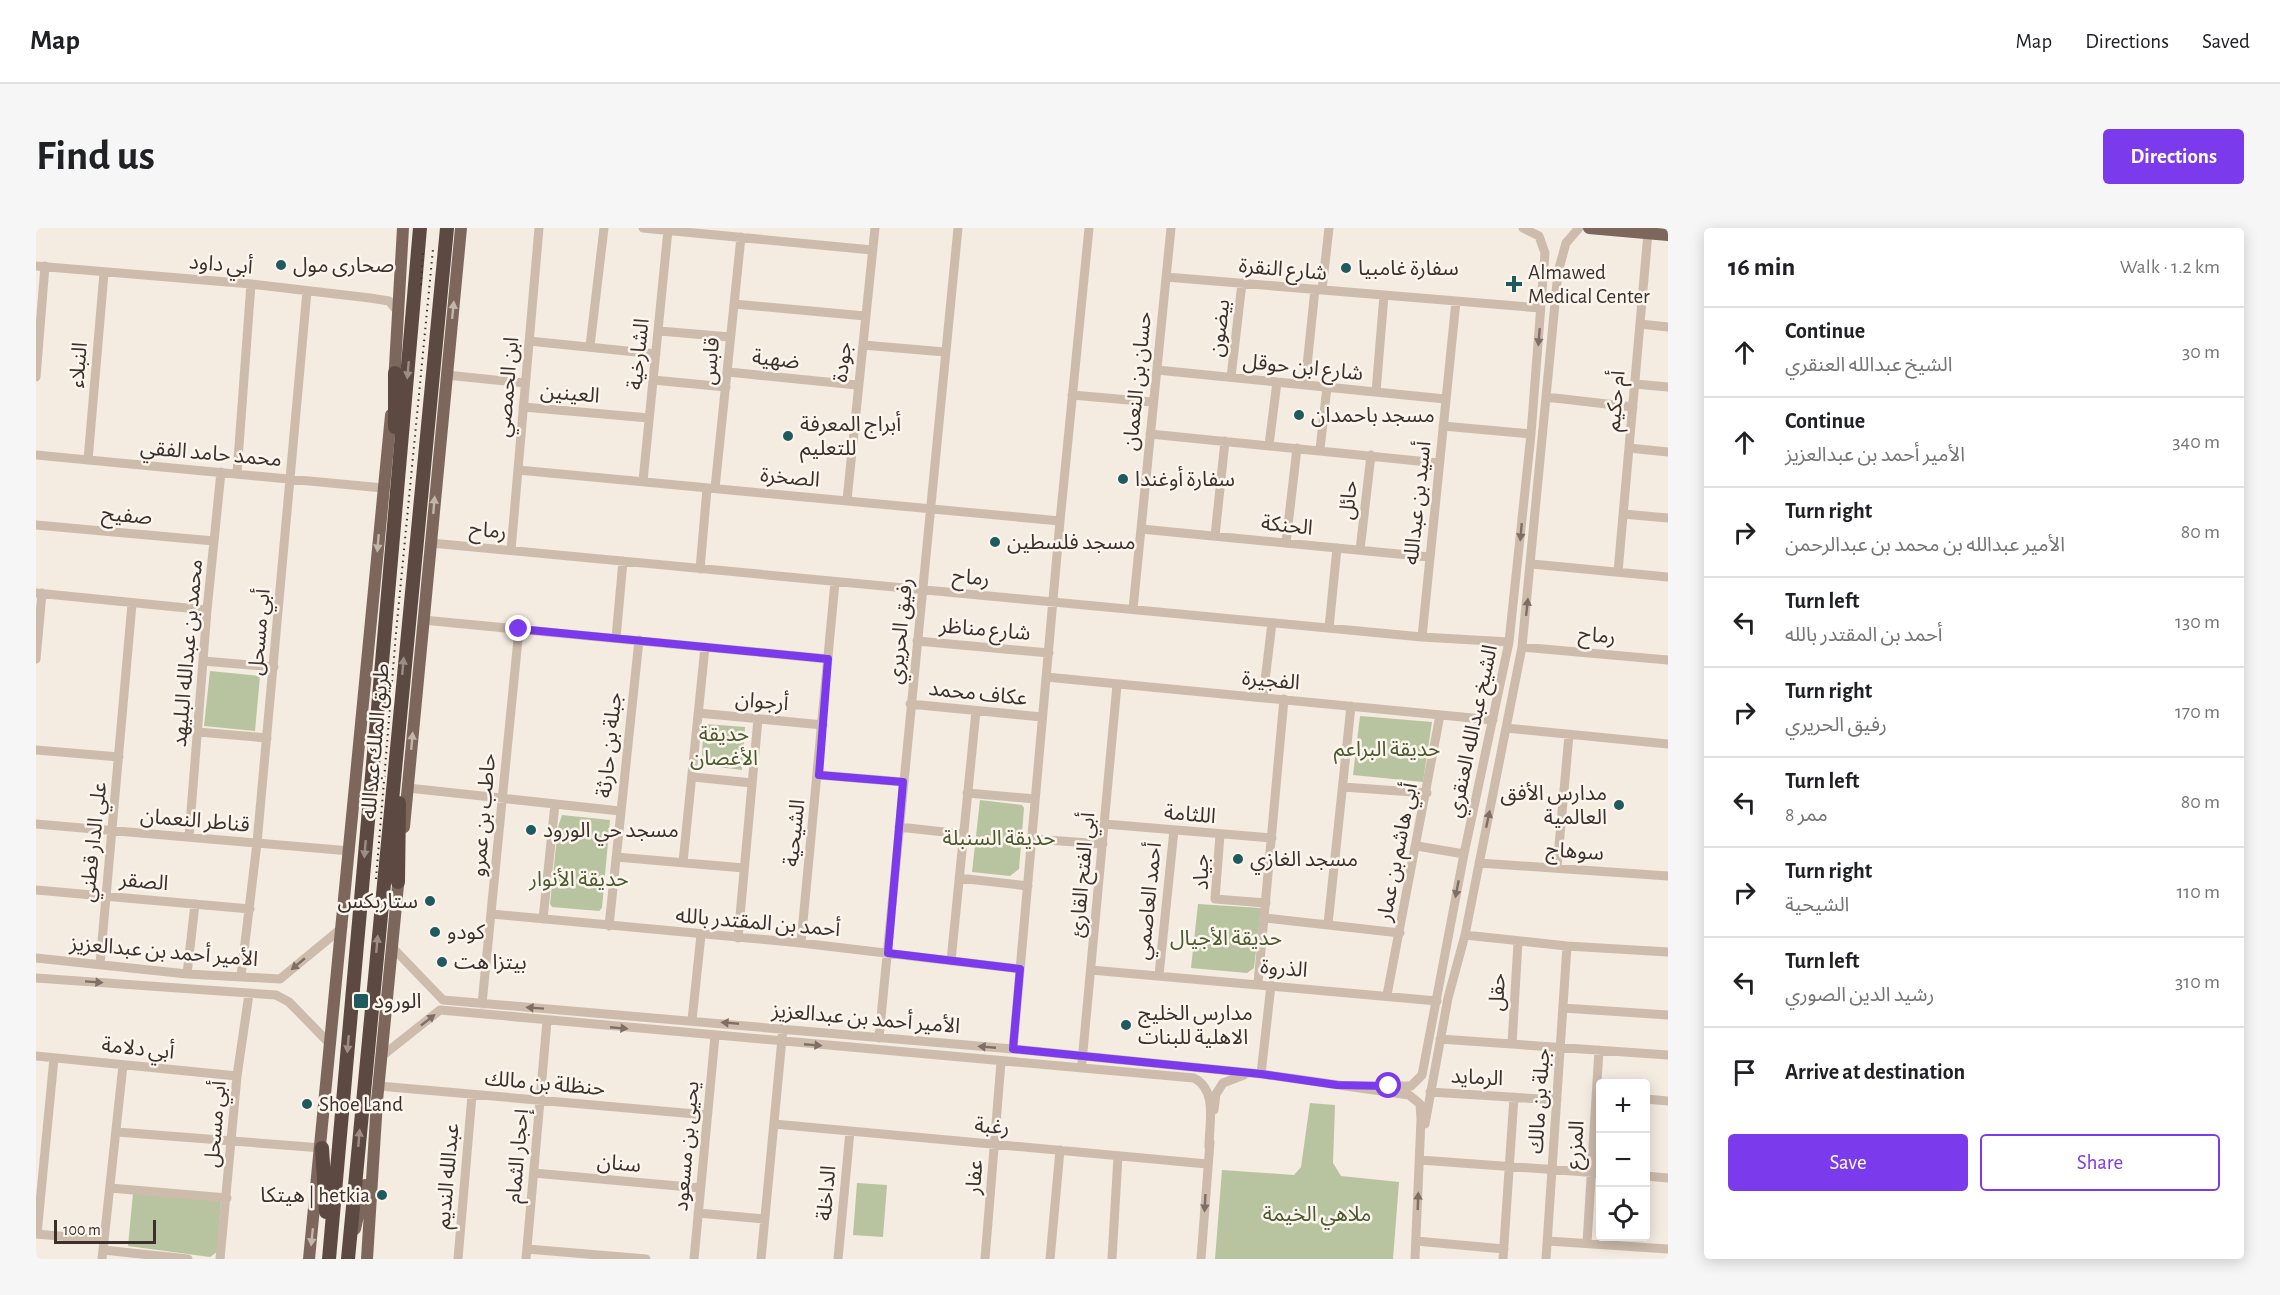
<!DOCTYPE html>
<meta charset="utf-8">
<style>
:root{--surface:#fff;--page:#f6f6f6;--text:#202124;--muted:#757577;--line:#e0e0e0;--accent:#7c3aed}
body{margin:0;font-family:"Alegreya Sans","Noto Sans Arabic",sans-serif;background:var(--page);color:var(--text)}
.controls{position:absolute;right:18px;bottom:18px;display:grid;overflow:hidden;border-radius:6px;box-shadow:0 3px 15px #0003}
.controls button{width:54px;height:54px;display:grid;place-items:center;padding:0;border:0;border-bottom:2px solid var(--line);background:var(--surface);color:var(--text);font:30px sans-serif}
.scale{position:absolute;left:18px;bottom:15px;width:102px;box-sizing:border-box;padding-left:6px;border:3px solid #3b302b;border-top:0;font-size:16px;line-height:21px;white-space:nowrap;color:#3b302b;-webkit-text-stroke:4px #fbf5ee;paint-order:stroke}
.stop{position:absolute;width:18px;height:18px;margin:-14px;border:4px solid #7c3aed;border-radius:50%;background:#fff}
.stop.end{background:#7c3aed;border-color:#fff;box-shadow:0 2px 6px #0008}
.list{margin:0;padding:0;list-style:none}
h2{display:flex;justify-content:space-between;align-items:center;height:78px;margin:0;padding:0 24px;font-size:26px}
h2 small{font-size:20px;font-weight:400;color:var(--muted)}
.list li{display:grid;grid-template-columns:39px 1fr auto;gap:18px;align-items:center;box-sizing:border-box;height:90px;padding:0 24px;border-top:2px solid var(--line)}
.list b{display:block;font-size:22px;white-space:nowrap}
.list p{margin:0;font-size:20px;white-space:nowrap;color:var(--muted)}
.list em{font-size:20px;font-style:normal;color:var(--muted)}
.actions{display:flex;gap:12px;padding:18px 24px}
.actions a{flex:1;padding:14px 0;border:2px solid var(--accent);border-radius:6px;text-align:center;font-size:21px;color:var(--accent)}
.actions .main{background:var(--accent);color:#fff}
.icon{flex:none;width:33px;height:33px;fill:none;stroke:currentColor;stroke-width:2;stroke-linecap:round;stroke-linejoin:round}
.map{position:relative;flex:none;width:1632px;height:1031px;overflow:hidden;border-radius:6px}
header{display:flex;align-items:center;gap:36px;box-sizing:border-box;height:84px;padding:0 30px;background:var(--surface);border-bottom:2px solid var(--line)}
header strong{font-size:28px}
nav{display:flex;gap:33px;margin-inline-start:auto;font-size:21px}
.intro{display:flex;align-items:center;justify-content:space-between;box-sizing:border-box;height:144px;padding:0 36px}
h1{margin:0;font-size:42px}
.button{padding:15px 27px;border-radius:6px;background:var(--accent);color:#fff;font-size:21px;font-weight:700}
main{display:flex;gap:36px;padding:0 36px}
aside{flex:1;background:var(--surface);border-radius:6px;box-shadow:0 3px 15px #0003}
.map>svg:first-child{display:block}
.green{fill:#b8c4a0}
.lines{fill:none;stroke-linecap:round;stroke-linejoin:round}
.minor{stroke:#cdbbac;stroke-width:9}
.major{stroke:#7d675c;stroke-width:12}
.highway{stroke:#5c4a42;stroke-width:14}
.rail{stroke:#3b302b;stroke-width:2;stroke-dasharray:1.5 4.5;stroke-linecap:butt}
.oneway{fill:#c2b5ac}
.oneway2{fill:#7d6f65}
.oneway3{fill:#9c8e87}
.route{stroke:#7c3aed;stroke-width:8}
.poi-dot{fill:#1f5a5e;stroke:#fbf5ee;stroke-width:2}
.labels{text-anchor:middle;stroke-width:5;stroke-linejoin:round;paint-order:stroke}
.street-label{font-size:21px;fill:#3b302b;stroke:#fbf5ee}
.poi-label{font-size:21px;fill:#3b302b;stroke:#fbf5ee;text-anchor:start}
.park-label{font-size:21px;fill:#4a5a2e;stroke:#fbf5ee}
</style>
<header>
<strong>Map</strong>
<nav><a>Map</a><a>Directions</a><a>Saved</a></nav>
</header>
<div class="intro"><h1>Find us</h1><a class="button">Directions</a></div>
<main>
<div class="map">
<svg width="1632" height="1031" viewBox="0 0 1632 1031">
<rect width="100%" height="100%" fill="#f4ebe1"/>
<path class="green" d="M174,443L224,448L219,503L168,498Z
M1324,488L1396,494L1387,554L1317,547Z
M670,496L709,499L706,542L666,537L667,499Z
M944,572L986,577L988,580L983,641L974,648L936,644Z
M526,587L574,592L566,680L563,683L516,679L514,676L522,599Z
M1162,676L1225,680L1218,740L1211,745L1155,740Z
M1274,875L1299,877L1297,935L1305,948L1363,954L1357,1031H1179L1186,942L1258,947L1265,939Z
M821,955L851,957L847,1009L817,1007Z
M97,965L185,972L181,1024L174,1029L92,1018Z"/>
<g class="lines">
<path class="minor" d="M607,0L836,22
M0,38L215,56L334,70L353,73L362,84
M1130,49L1504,80
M1286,62L1293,0
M698,76L829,88
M1604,96L1632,99
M623,103L694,109
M493,113L620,126
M827,117L909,124
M554,118L568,0
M1121,142L1409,171
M692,144L821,157
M410,147L489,155
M0,149L9,38
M1195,149L1206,55
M617,152L690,159
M1599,156L1632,159
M1269,157L1279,61
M1340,164L1348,67
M1036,167L1116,174
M1510,169L1597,179
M487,179L613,190
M1407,198L1495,206
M1114,206L1402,235
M1233,217L1241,154
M1593,220L1632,224
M1284,221L1291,159
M0,227L347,260
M52,232L68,45
M482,242L1024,293
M201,245L215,56
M607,253L632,2
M679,260L705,9
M811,272L839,0
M1587,286L1632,290
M0,297L178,313
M1105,301L1393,329
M1179,308L1189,213
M395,315L1386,409L1473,414
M1250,315L1261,220
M475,322L503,0
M1324,322L1335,227
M1496,336L1632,349
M664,341L671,261
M1582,344L1612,5
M0,365L171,382
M1097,381L1135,0
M387,392L792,431
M1293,400L1301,320
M1386,409L1420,73
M580,410L587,333
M881,413L1013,425
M1486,419L1632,432
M0,431L6,365
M167,433L238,439
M1010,449L1457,492
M1227,469L1236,395
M874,476L1006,489
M662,485L787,497
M1470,500L1632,516
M162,504L231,510
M0,522L83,529
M783,547L867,554
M657,549L716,555
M1307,559L1391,565
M372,560L584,583
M931,565L999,571
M0,596L314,623
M1069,596L1236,610
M863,599L926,606
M1184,607L1179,671L1230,675
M153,609L171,382L185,244
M997,611L1067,616
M1381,618L1428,626
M580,629L708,640
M647,634L669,419
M1443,635L1632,648
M1521,640L1533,507
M923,650L992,658
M0,662L214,681
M456,686L765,715L984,741
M1229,690L1364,705
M507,691L519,576
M1292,696L1315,478
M573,698L603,412
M1429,707L1531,718L1632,724
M702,710L722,491
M765,715L799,354
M356,719L407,772L977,821L1225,846L1373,867L1384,876L1385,891L1379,1031
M0,730L151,746L244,751L307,699
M915,733L940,483
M64,736L96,376
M1055,742L1401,773
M151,746L159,676
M1123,747L1138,602
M205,748L221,615L271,63
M0,750L240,767L253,774L295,817
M1222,755L1248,471
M1351,767L1404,487
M446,776L483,401
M1527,780L1632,787
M656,792L665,707
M843,810L922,0
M1404,811L1632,827
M1476,816L1482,714
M977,821L1024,293L1053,0
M0,828L201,848
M346,828L404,782L1158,850C1182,862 1173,896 1173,919
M1046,834L1081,457
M1225,846L1235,757
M343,858L671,887
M1348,858H1375L1386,847L1428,626L1473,414L1495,206L1509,25L1503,8L1487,0
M1394,864L1521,872
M1610,871L1632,873
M1178,882L1180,866L1187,855L1208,847
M738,896L1171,936
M1389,896L1412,770L1429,707L1486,419L1522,44L1530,15L1543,0
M81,904L286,920
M1384,932L1564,945
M498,945L664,960
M1610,948L1632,950
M74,960L191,970
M662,985L729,991
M0,1006L68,1012
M1,1006L18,830
M1380,1013L1468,1021
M1512,1013L1632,1021
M1551,1015L1563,822
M491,1021L610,1031
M67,1022L152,1031
M66,1031L87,837
M184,1031L201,848L213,766
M422,1031L436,867
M490,1031L511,793
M658,1031L679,808
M725,1031L747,800
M802,1031L814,903
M949,1031L965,834
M1014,1031L1024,922
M1076,1031L1082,928
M1165,1031L1174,914
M1467,1031L1478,869
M1510,1031L1531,718"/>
<path class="major" d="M1553,0L1632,7
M358,155L367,0
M368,599L425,0
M319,1001L329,957
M273,1031L355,187
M331,1031L341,873L363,647"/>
<path class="highway" d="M359,199V145
M362,654L363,575
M286,920L290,984
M293,1031C323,687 355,344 384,0
M312,1031L411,0"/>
<path class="rail" d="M385,57L387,21
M340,651L360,405L397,21"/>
</g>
<defs><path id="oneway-solid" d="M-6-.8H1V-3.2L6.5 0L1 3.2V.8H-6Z" transform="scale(1.5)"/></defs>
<g class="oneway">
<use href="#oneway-solid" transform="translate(417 82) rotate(-84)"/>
<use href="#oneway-solid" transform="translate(398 277) rotate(-85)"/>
<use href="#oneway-solid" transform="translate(342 315) rotate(95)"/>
<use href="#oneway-solid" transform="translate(376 513) rotate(-85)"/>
<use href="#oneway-solid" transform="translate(276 1009) rotate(96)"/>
</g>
<g class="oneway2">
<use href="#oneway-solid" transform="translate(1503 109) rotate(95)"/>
<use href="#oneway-solid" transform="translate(1485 304) rotate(95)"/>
<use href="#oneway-solid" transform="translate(1491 379) rotate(-84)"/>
<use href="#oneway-solid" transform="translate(1452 591) rotate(-78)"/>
<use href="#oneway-solid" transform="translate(1421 661) rotate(101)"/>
<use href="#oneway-solid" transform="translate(262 736) rotate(140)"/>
<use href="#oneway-solid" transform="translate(58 754) rotate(4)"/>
<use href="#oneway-solid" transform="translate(499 780) rotate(-176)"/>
<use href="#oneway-solid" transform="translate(392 792) rotate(-38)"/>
<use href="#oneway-solid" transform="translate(694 795) rotate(-175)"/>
<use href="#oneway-solid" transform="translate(583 800) rotate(5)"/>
<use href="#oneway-solid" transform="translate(777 817) rotate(5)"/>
<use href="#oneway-solid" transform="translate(951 819) rotate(-175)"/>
<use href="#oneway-solid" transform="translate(1382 973) rotate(-88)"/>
<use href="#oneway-solid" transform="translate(1169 975) rotate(93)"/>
</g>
<g class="oneway3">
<use href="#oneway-solid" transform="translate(372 142) rotate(95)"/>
<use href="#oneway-solid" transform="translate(367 438) rotate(-85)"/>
<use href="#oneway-solid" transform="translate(329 621) rotate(95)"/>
<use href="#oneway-solid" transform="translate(341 716) rotate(-85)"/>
<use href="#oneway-solid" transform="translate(312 816) rotate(95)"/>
<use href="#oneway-solid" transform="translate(323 910) rotate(-85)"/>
</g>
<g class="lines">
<path class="route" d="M483,401L792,431L783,547L867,554L852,725L984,741L977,821L1225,846L1301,857L1353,858"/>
</g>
<g class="poi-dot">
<circle cx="245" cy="37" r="6"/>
<circle cx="1310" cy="40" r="6"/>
<path d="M1475 47h6v6h6v6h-6v6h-6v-6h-6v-6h6z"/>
<circle cx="1263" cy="187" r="6"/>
<circle cx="752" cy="208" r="6"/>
<circle cx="1087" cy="251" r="6"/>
<circle cx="959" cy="314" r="6"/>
<circle cx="1583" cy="577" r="6"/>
<circle cx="495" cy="602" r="6"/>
<circle cx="1202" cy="631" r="6"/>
<circle cx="394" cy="673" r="6"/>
<circle cx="399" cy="704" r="6"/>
<circle cx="406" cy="734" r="6"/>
<rect x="317" y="765" width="16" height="16" rx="3"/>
<circle cx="1090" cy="797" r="6"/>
<circle cx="271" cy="876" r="6"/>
<circle cx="346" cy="967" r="6"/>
</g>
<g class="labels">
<g class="street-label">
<text transform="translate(185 36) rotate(5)" y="7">أبي داود</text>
<text transform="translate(1247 41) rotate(5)" y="7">شارع النقرة</text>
<text transform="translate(1183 100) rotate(-83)" y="7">بيضون</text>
<text transform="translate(602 126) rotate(-84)" y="7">الشارخية</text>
<text transform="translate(740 131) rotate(6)" y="7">ضهية</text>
<text transform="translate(674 133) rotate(-85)" y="7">قابس</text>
<text transform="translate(806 134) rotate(-83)" y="7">جودة</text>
<text transform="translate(42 137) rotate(-85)" y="7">النبلاء</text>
<text transform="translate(1267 139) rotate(6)" y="7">شارع ابن حوقل</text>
<text transform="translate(1101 153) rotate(-84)" y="7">حسان بن النعمان</text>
<text transform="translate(471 159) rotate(-85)" y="7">ابن الحمصي</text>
<text transform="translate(534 165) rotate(5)" y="7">العينين</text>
<text transform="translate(1579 173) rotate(-85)" y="7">أم حكيم</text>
<text transform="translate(175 225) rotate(5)" y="7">محمد حامد الفقي</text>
<text transform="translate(754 249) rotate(5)" y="7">الصخرة</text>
<text transform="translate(1312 272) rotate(-84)" y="7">حائل</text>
<text transform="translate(1381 275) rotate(-84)" y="7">أسيد بن عبدالله</text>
<text transform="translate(91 287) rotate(5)" y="7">صفيح</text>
<text transform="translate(1251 297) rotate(6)" y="7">الحنكة</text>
<text transform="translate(452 302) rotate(5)" y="7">رماح</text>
<text transform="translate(935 349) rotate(5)" y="7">رماح</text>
<text transform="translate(949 401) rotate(5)" y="7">شارع مناظر</text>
<text transform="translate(864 403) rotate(-84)" y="7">رفيق الحريري</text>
<text transform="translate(223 404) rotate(-85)" y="7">أبي مسحل</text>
<text transform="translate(1561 407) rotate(5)" y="7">رماح</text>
<text transform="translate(151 425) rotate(-85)" y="7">محمد بن عبدالله البليهد</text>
<text transform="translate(1235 452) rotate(5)" y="7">الفجيرة</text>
<text transform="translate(942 465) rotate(6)" y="7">عكاف محمد</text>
<text transform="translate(726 473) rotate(5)" y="7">أرجوان</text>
<text transform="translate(1436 503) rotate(-78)" y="7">الشيخ عبدالله العنقري</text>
<text transform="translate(339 513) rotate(-85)" y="7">طريق الملك عبدالله</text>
<text transform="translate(573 517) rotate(-84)" y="7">جبلة بن حارثة</text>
<text transform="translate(1154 586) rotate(5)" y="7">اللثامة</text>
<text transform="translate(447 587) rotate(-85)" y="7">حاطب بن عمرو</text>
<text transform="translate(159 592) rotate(5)" y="7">قناطر النعمان</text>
<text transform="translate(758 605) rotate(-84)" y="7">الشيحية</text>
<text transform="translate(57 614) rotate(-84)" y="7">علي الدار قطني</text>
<text transform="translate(1539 623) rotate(4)" y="7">سوهاج</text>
<text transform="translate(1361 624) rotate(-79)" y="7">أبي هاشم بن عمار</text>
<text transform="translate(1165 644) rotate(-90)" y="7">جياد</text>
<text transform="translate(1046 647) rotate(-85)" y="7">أبي الفتح القارئ</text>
<text transform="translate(108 653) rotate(5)" y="7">الصقر</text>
<text transform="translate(1112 673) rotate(-84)" y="7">أحمد العاصمي</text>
<text transform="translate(722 694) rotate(5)" y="7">أحمد بن المقتدر بالله</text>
<text transform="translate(128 723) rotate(5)" y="7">الأمير أحمد بن عبدالعزيز</text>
<text transform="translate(1248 740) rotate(5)" y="7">الذروة</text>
<text transform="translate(1461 764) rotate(-87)" y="7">حقل</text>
<text transform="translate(830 790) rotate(5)" y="7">الأمير أحمد بن عبدالعزيز</text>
<text transform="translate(102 820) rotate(6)" y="7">أبي دلامة</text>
<text transform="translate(1441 849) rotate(3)" y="7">الرمايد</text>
<text transform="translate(509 855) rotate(5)" y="7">حنظلة بن مالك</text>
<text transform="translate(1503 873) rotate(-86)" y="7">جبلة بن مالك</text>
<text transform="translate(179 896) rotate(-85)" y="7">أبي مسحل</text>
<text transform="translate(956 898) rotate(5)" y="7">رغبة</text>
<text transform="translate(1539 917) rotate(-86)" y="7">المزرع</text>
<text transform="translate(650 918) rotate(-85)" y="7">يحيى بن مسعود</text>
<text transform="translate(481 928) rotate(-85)" y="7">إحجار الثمام</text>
<text transform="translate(583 935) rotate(5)" y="7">سنان</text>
<text transform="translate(411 948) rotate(-85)" y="7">عبدالله النديم</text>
<text transform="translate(938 949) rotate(-85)" y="7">عفار</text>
<text transform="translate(790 965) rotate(-85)" y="7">الداخلة</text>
</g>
<g class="poi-label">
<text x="257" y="44">صحارى مول</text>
<text x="1322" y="47">سفارة غامبيا</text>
<text x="1492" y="51">Almawed<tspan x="1492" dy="24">Medical Center</tspan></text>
<text x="1275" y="194">مسجد باحمدان</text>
<text x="764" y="203">أبراج المعرفة<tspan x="764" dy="24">للتعليم</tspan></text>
<text x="1099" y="258">سفارة أوغندا</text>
<text x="971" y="321">مسجد فلسطين</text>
<text x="1571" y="572" text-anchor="end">مدارس الأفق<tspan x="1571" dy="24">العالمية</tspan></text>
<text x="507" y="609">مسجد حي الورود</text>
<text x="1214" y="638">مسجد الغازي</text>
<text x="382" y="680" text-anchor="end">ستاربكس</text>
<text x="411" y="711">كودو</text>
<text x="418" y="741">بيتزا هت</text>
<text x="338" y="780">الورود</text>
<text x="1102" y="792">مدارس الخليج<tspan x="1102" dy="24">الاهلية للبنات</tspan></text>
<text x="283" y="883">Shoe Land</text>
<text x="334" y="974" text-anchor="end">هيتكا | hetkia</text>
</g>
<g class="park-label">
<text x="688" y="513">حديقة<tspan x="688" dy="24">الأغصان</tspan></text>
<text x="1351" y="528">حديقة البراعم</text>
<text x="963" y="617">حديقة السنبلة</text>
<text x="543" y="658">حديقة الأنوار</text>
<text x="1190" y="717">حديقة الأجيال</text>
<text x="1281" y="993">ملاهي الخيمة</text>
</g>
</g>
</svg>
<div class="controls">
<button>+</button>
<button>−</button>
<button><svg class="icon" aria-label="locate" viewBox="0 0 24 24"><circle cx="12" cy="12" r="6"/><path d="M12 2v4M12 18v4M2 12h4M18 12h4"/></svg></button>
</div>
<div class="scale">100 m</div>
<div class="stop" style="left:1353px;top:858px"></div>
<div class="stop end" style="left:483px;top:401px"></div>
</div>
<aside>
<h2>16 min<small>Walk · 1.2 km</small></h2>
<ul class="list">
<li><svg class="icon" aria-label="ahead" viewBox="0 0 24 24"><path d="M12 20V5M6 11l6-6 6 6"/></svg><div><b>Continue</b><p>الشيخ عبدالله العنقري</p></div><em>30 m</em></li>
<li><svg class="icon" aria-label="ahead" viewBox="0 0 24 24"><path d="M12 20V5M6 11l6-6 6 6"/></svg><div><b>Continue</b><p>الأمير أحمد بن عبدالعزيز</p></div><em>340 m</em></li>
<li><svg class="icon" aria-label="right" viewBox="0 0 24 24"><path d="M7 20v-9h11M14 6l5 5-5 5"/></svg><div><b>Turn right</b><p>الأمير عبدالله بن محمد بن عبدالرحمن</p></div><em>80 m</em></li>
<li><svg class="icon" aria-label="left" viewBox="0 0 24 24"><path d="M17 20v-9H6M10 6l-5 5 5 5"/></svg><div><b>Turn left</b><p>أحمد بن المقتدر بالله</p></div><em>130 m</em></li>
<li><svg class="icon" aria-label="right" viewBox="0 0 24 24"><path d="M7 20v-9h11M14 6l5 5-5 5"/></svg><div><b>Turn right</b><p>رفيق الحريري</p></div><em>170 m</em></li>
<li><svg class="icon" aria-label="left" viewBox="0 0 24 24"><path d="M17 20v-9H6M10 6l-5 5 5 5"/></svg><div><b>Turn left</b><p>ممر 8</p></div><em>80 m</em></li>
<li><svg class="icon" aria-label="right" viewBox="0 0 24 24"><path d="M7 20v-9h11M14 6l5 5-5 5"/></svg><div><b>Turn right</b><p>الشيحية</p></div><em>110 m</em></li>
<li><svg class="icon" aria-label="left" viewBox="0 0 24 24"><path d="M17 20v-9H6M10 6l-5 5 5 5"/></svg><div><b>Turn left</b><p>رشيد الدين الصوري</p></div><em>310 m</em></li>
<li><svg class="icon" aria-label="arrive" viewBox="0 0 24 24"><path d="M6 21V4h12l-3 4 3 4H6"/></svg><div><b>Arrive at destination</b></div></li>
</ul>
<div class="actions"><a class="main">Save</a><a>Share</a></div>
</aside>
</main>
